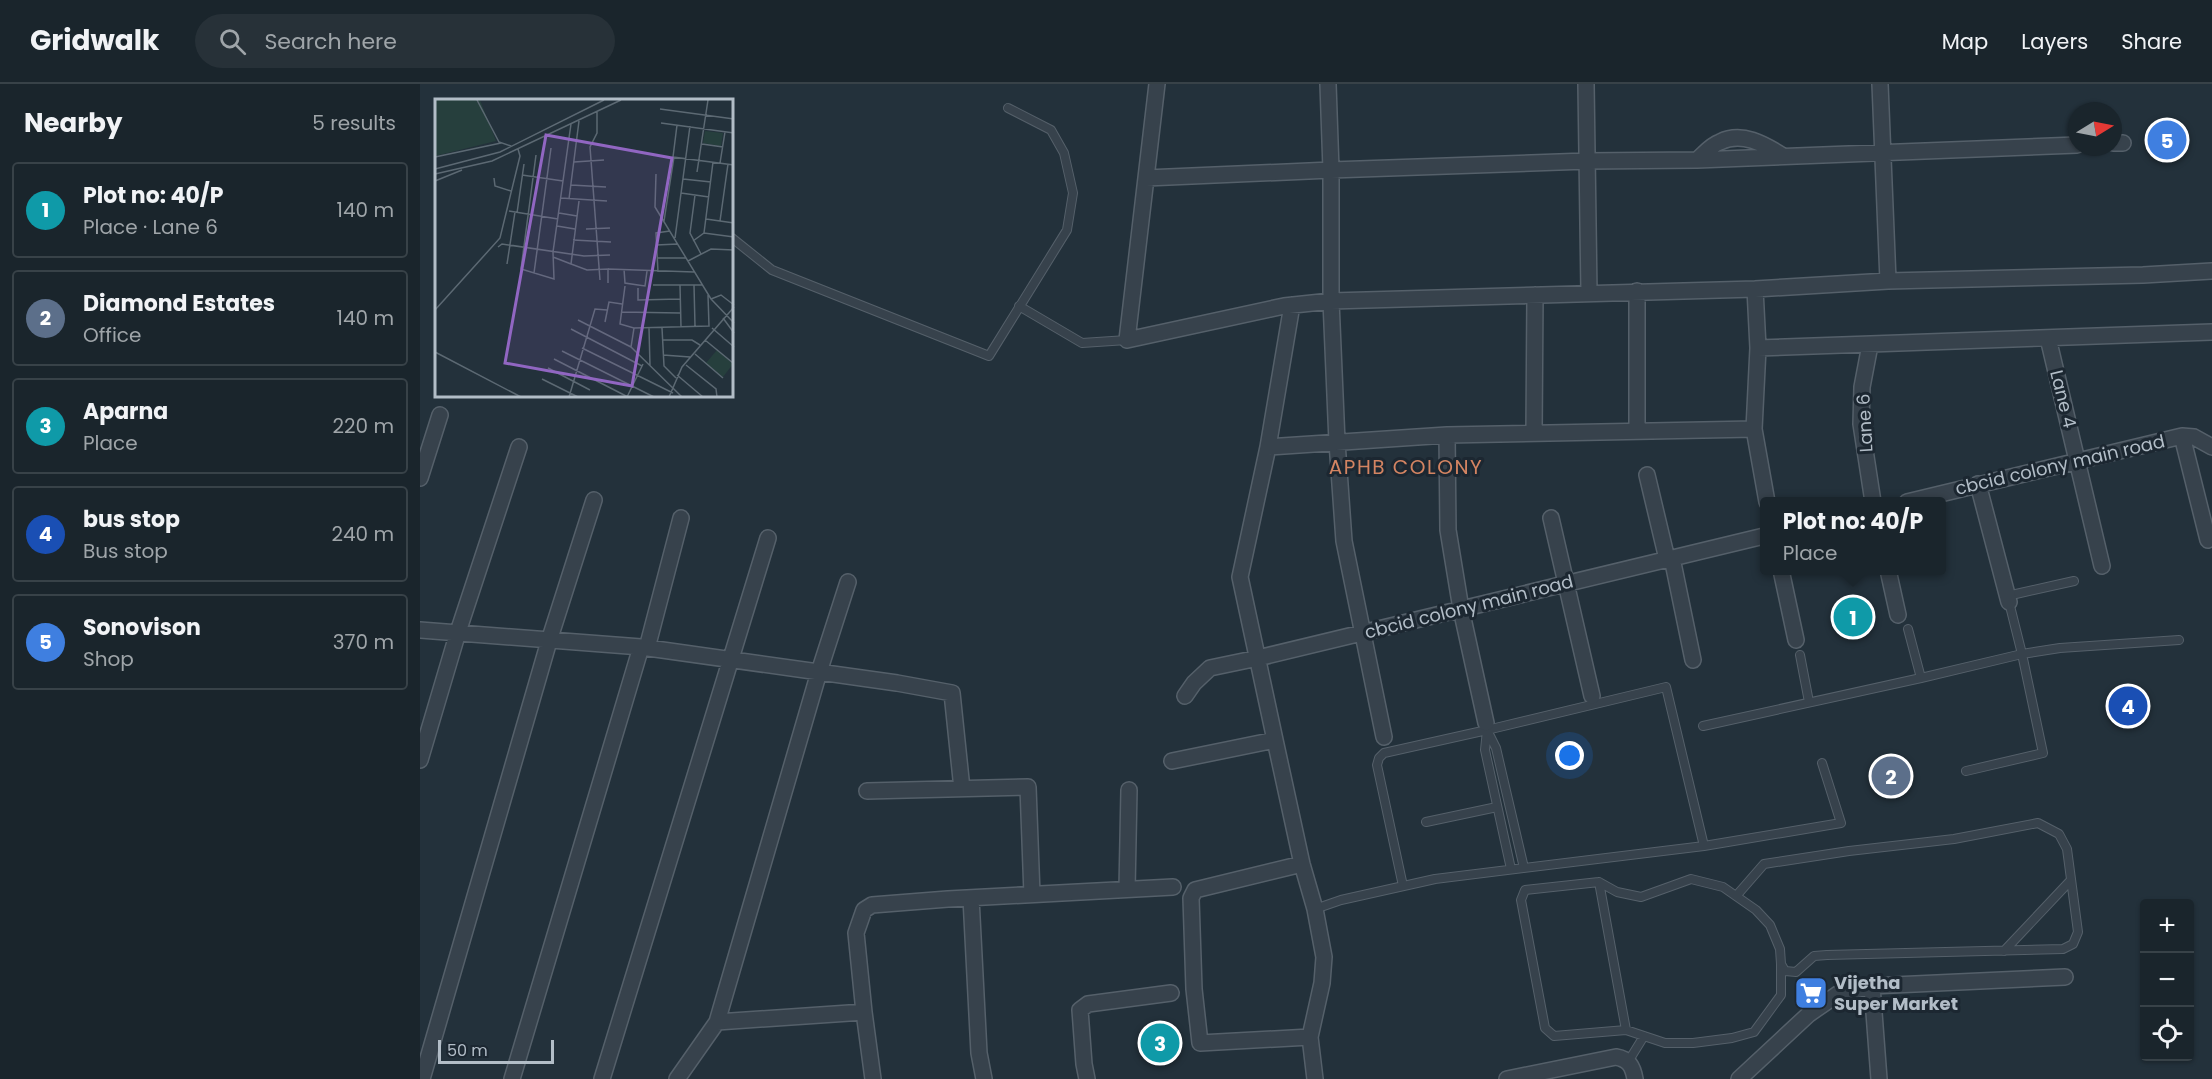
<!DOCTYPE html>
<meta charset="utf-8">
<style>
:root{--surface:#1a252c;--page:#273138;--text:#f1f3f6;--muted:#9fa5a9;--line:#384248;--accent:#2563eb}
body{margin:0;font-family:Poppins,sans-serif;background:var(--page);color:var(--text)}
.controls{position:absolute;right:18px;bottom:18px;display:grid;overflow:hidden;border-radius:6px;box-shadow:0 2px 4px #0004}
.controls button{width:54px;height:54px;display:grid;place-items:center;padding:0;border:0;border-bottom:2px solid var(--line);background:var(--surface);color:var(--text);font:30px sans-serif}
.compass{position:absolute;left:1648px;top:18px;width:54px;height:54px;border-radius:50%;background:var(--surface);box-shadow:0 2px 4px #0004;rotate:80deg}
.scale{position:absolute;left:18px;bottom:15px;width:116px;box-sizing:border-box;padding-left:6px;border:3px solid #b2bdc7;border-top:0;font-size:16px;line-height:21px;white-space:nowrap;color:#b2bdc7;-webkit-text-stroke:4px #1c2731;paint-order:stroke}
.you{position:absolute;left:1150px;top:672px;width:21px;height:21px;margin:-15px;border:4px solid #fff;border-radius:50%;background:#1a73e8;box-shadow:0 0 0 9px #1a73e833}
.badge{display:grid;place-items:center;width:39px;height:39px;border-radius:50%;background:var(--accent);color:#fff;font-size:20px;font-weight:700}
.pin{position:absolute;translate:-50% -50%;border:3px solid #fff;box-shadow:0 2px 6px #0006}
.popup{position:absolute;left:1340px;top:413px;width:186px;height:78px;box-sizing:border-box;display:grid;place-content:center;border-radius:6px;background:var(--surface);filter:drop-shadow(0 2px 4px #0005);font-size:20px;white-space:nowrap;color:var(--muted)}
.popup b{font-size:22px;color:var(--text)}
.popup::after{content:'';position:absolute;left:50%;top:100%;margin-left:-12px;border:12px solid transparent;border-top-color:var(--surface)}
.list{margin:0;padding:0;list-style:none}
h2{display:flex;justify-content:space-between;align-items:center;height:78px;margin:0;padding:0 24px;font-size:26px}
h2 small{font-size:20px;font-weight:400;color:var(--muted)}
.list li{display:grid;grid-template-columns:39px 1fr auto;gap:18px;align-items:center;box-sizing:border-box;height:96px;margin:0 12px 12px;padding:0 12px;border:2px solid var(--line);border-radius:6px}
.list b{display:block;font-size:22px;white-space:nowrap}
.list p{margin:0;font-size:20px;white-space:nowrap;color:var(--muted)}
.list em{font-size:20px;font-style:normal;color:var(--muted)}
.icon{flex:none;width:33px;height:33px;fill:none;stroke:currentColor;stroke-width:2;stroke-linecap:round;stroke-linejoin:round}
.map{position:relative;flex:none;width:1792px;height:995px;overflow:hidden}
header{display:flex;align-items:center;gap:36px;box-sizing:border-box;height:84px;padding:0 30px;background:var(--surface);border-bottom:2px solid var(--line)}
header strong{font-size:28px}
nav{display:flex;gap:33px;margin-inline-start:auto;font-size:21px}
.search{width:420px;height:54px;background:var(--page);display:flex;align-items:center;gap:15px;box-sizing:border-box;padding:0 21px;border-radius:33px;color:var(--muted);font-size:22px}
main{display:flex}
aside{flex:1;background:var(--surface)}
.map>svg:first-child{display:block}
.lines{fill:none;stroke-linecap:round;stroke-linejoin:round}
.service-casing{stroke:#55606a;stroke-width:10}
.minor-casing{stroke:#55606a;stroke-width:18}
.service{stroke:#37424c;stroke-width:8}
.minor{stroke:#37424c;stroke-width:15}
.labels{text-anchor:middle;stroke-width:6;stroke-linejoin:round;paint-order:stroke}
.street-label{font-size:18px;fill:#b2bdc7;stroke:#1c2731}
.poi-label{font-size:18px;font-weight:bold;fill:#b2bdc7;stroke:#1c2731;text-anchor:start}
.neighbourhood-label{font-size:20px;letter-spacing:1.5px;fill:#d38462;stroke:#1c2731}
.inset-road{fill:none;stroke:#5c6973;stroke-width:1.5}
.view{fill:#9166c2;fill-opacity:0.15;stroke:#9166c2;stroke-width:3}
.inset-edge{fill:none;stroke:#b2bdc7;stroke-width:3}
</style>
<header>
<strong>Gridwalk</strong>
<div class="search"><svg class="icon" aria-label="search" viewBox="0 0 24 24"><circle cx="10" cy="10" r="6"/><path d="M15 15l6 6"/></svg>Search here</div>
<nav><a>Map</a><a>Layers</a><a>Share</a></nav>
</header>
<main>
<aside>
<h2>Nearby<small>5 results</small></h2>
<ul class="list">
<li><span class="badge" style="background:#0f9aa8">1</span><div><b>Plot no: 40/P</b><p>Place · Lane 6</p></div><em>140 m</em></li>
<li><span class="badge" style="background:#5c6f8a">2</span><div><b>Diamond Estates</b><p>Office</p></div><em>140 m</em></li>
<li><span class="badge" style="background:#0f9aa8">3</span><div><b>Aparna</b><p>Place</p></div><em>220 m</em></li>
<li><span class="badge" style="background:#1a4fb4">4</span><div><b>bus stop</b><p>Bus stop</p></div><em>240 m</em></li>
<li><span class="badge" style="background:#3f7fe0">5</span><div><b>Sonovison</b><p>Shop</p></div><em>370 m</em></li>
</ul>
</aside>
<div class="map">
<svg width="1792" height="995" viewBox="0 0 1792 995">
<rect width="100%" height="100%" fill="#23313b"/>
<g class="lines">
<defs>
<path id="service" d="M312,154L352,186L569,272L647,146L653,109L644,69L631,46L588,24
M599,222L662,259L707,256
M1587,512L1654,497
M1488,545L1501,594
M1380,571L1389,618
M1283,642L1501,594L1602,570L1640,564L1759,556
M1067,646L1246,603L1284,762
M1067,646L1065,666L1091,785
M1546,687L1623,669L1602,570L1589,518
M1006,738L1077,723
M1179,798L1206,946
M983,802L957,681L959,674L964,669L1067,646L1076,664L1104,784
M1317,811L1344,780L1429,767L1534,755L1618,739L1639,750L1647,765L1658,848L1653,860L1643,865L1407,871L1394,872L1376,888L1365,887L1361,880L1360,865L1350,841L1336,826L1303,803L1271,795L1221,813L1197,808L1179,798L1105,806L1101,816L1125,944L1134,952L1206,946L1245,959H1273L1312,954L1334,948L1361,911V880
M895,825L921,816L1015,795L1284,762L1421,739L1402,679
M1584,867L1651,796
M1208,978L1224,952"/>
<path id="minor" d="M737,0L707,256L864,222L911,217L1335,205L1468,197L1723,191L1792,187
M908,0L911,86V217L917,358L924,457L964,653
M1166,0L1169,209
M1460,0L1468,197
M1693,59H1703
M1277,76C1284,70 1291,61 1300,58C1322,47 1344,60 1363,72
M726,94L911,86L1167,77L1277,76L1657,61
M1335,205L1338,264L1334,345L1347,418
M1217,207V346
M1628,254L1682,482
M1450,261L1442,303L1441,340L1453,418
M1338,264L1792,248
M1114,349L1115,211
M1027,351L1028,446L1041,525L1066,639
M1762,352L1788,456
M848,363L872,221
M1227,391L1247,475
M0,394L20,331
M1558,400L1589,518
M1487,418L1762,352L1774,353L1792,363
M1131,434L1172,612
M1252,474L1273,576
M1361,486L1376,556
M1468,486L1478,531
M428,498L399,588L297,938L444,928L436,849L444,826L452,821L528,815L753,803
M0,546L221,563L477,599L532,609L542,705
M227,564L261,434
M765,612L774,599L790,584L838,574L1344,452
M855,656L882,780L895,825L904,873L902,899L890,953L895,995
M0,676L38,548L99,363
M752,677L855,656L820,493L848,363L1027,351L1334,345
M447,707L608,703L612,811
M882,780L775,806L771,814L774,905L780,959L890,953
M707,805L709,706
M551,814L559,969L564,995
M1452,902L1459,995
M444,928L453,995
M2,995L129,557L174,416
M92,995L221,563
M182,995L348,454
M257,995L297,938
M667,995L664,980L660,926L668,920L751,909
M1087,995L1196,973C1209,975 1213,983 1215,995
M1319,995L1389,930L1418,910L1452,902L1645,893"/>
</defs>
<use href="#service" class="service-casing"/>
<use href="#minor" class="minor-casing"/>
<use href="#service" class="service"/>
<use href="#minor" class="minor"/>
</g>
<defs>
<symbol id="supermarket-square" viewBox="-11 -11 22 22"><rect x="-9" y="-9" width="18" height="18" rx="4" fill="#3f7fe0" stroke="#1c2731"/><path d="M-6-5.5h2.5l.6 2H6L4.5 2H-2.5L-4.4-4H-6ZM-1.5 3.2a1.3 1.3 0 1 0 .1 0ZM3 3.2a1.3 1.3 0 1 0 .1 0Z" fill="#fff"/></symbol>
</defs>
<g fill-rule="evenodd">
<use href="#supermarket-square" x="1372" y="890" width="38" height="38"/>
</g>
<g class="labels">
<g class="street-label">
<text transform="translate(1643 315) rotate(76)" y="6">Lane 4</text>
<text transform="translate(1445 339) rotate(-93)" y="6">Lane 6</text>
<text transform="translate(1640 381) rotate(-13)" y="6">cbcid colony main road</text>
<text transform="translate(1049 523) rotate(-14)" y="6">cbcid colony main road</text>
</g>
<g class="poi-label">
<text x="1414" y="905">Vijetha<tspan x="1414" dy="21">Super Market</tspan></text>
</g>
<g class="neighbourhood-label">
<text x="986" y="390">APHB COLONY</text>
</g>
</g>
<g transform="translate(15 15)">
<rect width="298" height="298" fill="#23313b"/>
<path d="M0,1H45L61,42L0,57ZM270,32L288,34L286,47L268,44ZM282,251L298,265L288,278L271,264Z" fill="#263f3d"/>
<path class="inset-road" d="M42,1L64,43L76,47M225,10L299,20M162,13V34L155,48L165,181M226,24L299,34M242,26L238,58L299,66M267,45L288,48M101,56L86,170L119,180L118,153L136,25M0,58L66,44M139,63L169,61M285,64L290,33M0,70L65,53L169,1M262,73L273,1M0,75L57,62L186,1M221,75L220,108L276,200L299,224M87,76L128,82M59,79L60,87L76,92M248,80L276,83M0,82L27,71M136,86L171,88M246,94L274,98M260,96L255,134L266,155M126,99L172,102M134,100L144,22M144,102L136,165L152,171L173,170V184M74,112L123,120M82,114L89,65M124,114L142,117M271,120L299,124M229,122L239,58M285,122L293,65M122,127L140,130M151,130L175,129M269,134L278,63M240,139L255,27M138,141L176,143M258,142L269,134L299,138M221,146L243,145M63,148L67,145L149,157L175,156M118,158L136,165M222,159H251M253,162L276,150L299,151M72,165L80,113M173,170L259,173M189,170L190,184L203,186L210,187L212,172M223,173L221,134L235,132M99,174L116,49M218,186H245M259,186L260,227M203,189V201L245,200M276,200L286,196L299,206M0,211L65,139L85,57L83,50M186,213L245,214M288,219L299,234M143,221L196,248L199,229L185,225L190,187M170,223L174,203L187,205M246,228L245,186H268M199,229L274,227L273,196M214,229L215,267M227,229L229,267L241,279M277,229L299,248M136,230L207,267M228,241H257L265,246M270,241L298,264M196,248L247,298M147,249L238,294M127,252L219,298M0,253L86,298M260,255L288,279M228,256L255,258M119,260L193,298M251,266L281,290L282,298M113,269L155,291M242,276L268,298M107,280L143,298M134,298L160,210L172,211M192,298L208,265M234,298L247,268L299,208"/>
<path class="view" d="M111,36L237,59L197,287L70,264Z"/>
<rect width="298" height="298" class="inset-edge"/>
</g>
</svg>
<div class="controls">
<button>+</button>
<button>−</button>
<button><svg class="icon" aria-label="locate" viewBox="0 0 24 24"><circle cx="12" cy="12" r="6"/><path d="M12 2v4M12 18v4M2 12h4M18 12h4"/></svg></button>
</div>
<svg class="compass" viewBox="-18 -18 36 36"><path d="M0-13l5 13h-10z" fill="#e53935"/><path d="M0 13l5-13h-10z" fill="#9fa5a9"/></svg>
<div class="scale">50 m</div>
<div class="you"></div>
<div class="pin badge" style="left:1433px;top:533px;background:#0f9aa8">1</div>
<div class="popup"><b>Plot no: 40/P</b>Place</div>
<div class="pin badge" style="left:1471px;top:692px;background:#5c6f8a">2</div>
<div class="pin badge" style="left:740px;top:959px;background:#0f9aa8">3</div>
<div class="pin badge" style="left:1708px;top:622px;background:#1a4fb4">4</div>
<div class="pin badge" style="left:1747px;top:56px;background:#3f7fe0">5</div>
</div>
</main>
